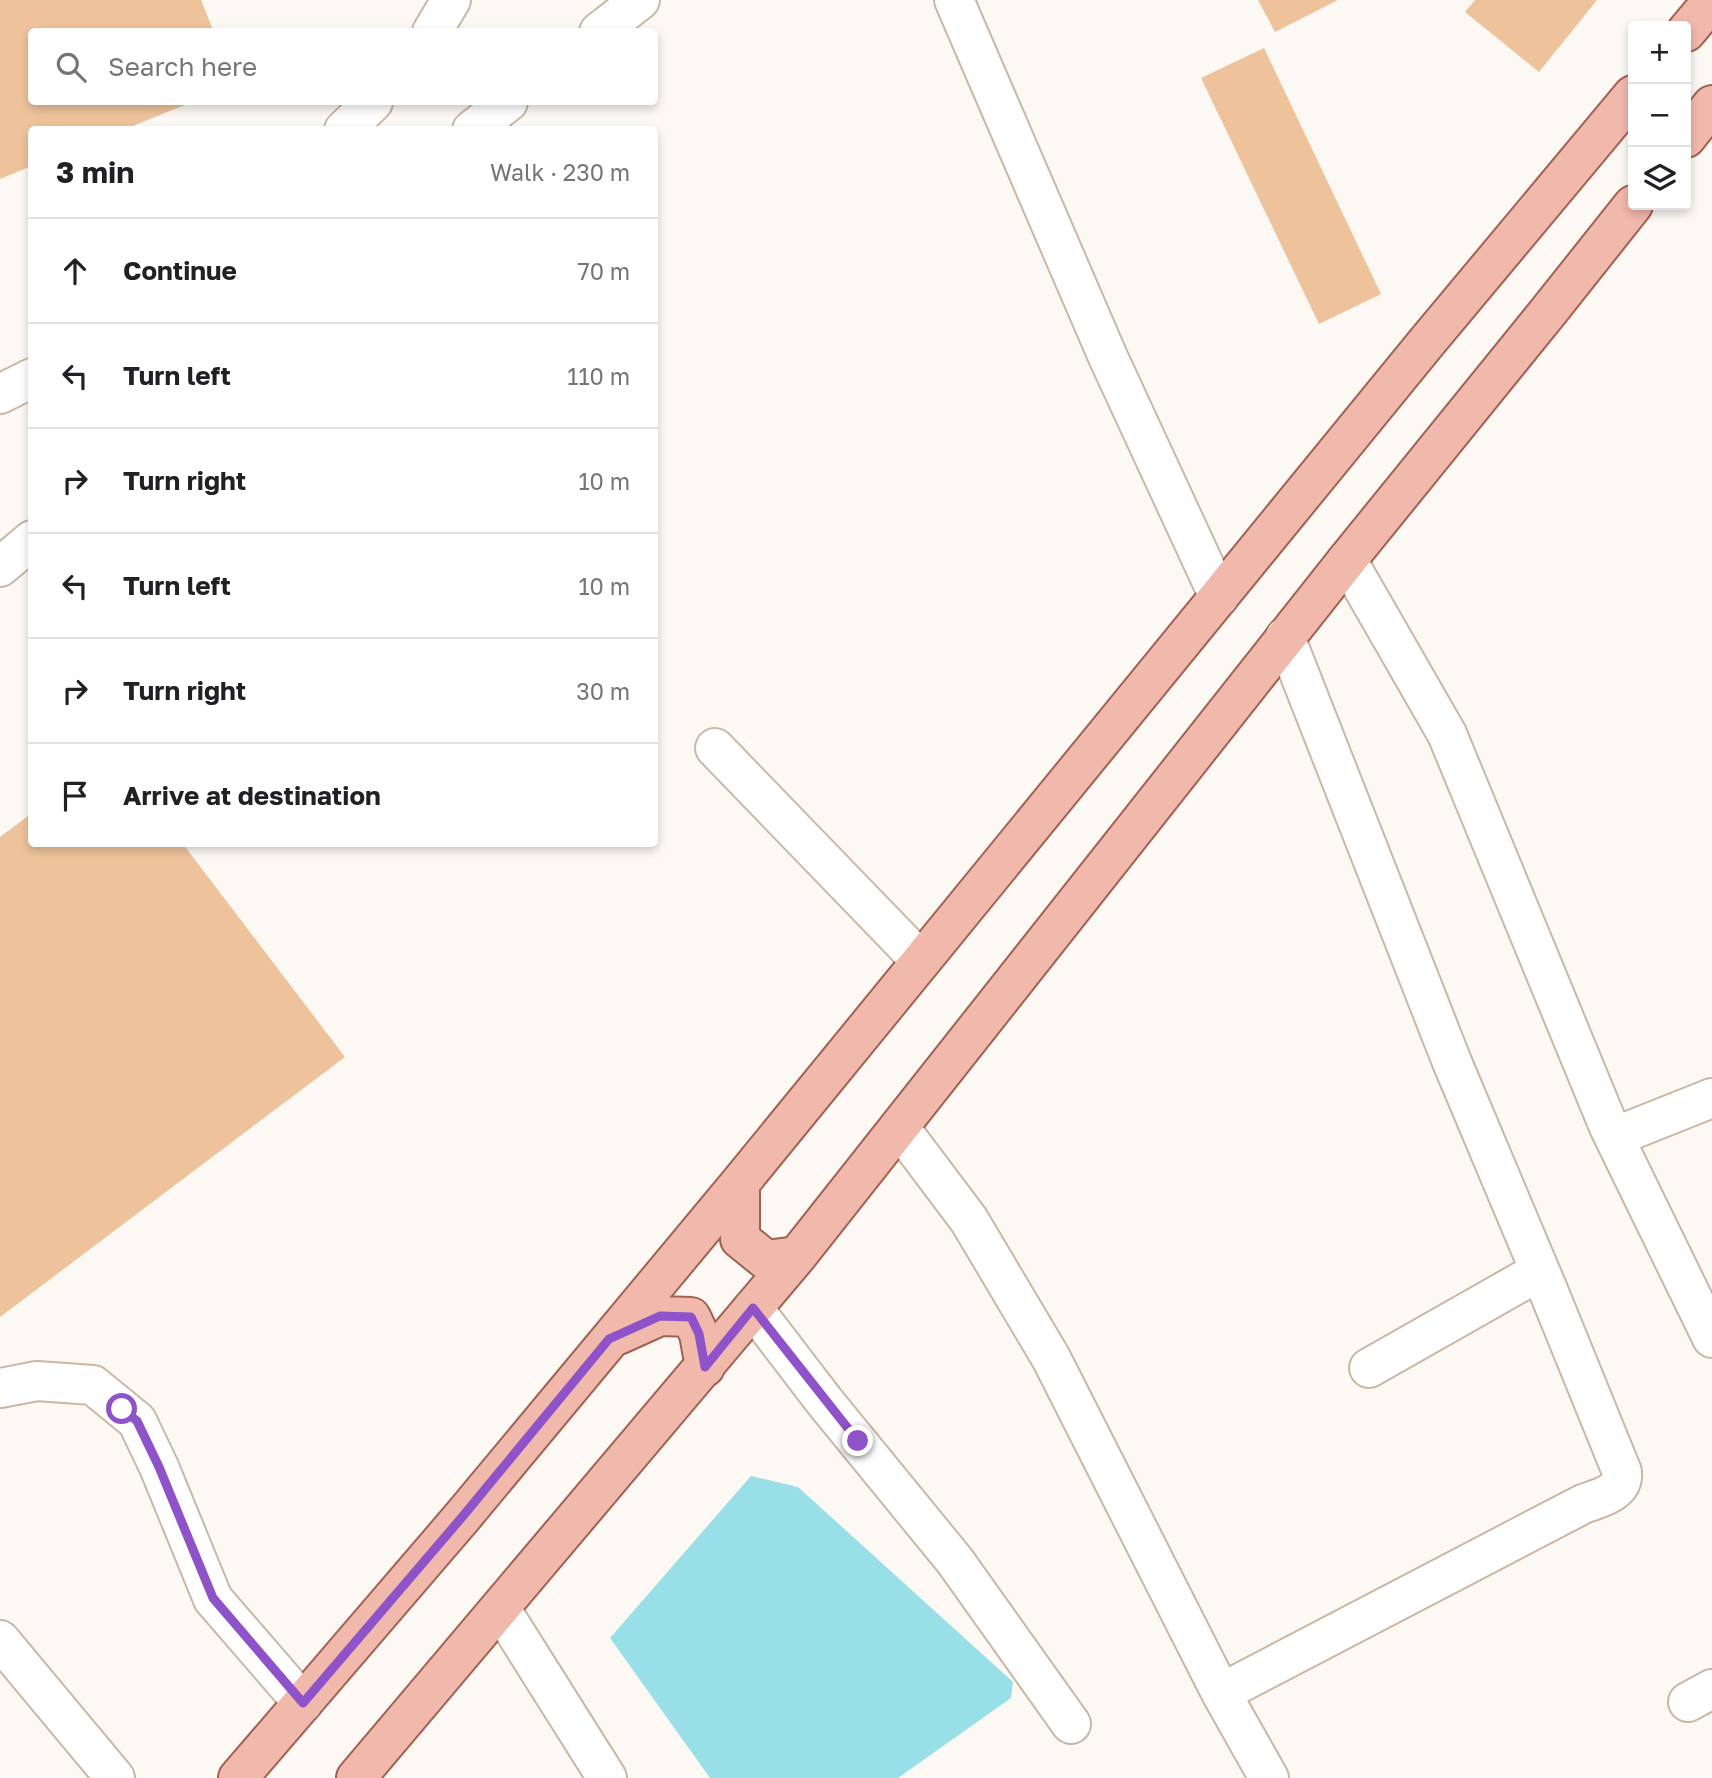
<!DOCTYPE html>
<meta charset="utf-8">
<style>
:root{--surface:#fff;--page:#f2f2f2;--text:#202124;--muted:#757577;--line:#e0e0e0}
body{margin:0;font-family:"Golos Text",sans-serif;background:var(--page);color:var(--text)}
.controls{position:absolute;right:21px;top:21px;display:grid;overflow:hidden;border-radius:7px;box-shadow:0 4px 10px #0003}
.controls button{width:63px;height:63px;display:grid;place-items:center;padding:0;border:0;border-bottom:2px solid var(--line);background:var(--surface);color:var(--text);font:35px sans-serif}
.stop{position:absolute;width:21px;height:21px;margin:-16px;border:5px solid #8f53c9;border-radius:50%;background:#fff}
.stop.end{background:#8f53c9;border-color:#fff;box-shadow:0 2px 7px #0008}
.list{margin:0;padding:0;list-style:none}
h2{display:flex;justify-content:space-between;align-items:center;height:91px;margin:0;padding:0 28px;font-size:30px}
h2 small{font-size:23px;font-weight:400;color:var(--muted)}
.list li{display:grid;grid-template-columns:46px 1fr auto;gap:21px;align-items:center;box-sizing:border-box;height:105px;padding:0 28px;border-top:2px solid var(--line)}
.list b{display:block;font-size:26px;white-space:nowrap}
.list em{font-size:23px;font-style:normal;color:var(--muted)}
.icon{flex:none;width:38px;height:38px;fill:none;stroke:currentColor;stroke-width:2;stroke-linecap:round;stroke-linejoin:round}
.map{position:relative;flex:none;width:1712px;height:1778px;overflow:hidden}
.search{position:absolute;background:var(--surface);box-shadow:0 4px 10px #0003;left:28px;top:28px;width:630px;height:77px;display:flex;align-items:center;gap:18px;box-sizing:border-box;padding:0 24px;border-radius:7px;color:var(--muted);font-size:26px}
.panel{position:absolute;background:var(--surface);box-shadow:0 4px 10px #0003;left:28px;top:126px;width:630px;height:721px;border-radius:7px}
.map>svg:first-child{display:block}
.water{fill:#98dfe7}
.building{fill:#eec39c}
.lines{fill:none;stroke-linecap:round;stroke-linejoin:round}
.minor-casing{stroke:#cab7a5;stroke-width:42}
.major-casing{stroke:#a16152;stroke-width:42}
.minor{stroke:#fff;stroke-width:38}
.major{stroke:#f1b8ac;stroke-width:38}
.route{stroke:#8f53c9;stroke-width:9}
</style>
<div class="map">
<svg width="1712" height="1778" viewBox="0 0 1712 1778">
<rect width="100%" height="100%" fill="#fcf8f4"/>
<path class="water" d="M751,1476L798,1487L1013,1682L1011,1698L898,1778H710L610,1638Z"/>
<path class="building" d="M0,0H201L214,32H32V102H192L123,130H32V166L0,179Z
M1258,0H1338L1275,32Z
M1475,0H1597L1539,72L1465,12Z
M1264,48L1381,294L1319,324L1201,78Z
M32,813V844H183L345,1057L0,1317V837Z"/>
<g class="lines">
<defs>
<path id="minor" d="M954,0L1108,357L1219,597
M432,32L451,0
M599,32L640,0
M344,130L373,102
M472,130L508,102
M0,394L32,378
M1347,560L1447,734L1609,1127L1712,1338
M0,567L32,540
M715,748L921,961
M899,1127L969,1220L1051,1358L1221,1693L1269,1778
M1614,1137L1712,1098
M753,1308L825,1402L955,1561L1071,1724
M1369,1368L1540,1271
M0,1388L37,1381L93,1385L137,1421L159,1467L213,1599L303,1703
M500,1608L607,1778
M0,1640L115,1778
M1221,1693L1583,1504C1599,1498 1624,1493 1622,1472L1548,1290L1452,1062L1285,637
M1688,1702L1712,1689"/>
<path id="major" d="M1686,32L1712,1
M1686,138L1712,105
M740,1183V1239L766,1260L797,1256
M618,1335L660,1316L691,1317L699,1334L705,1367
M238,1778L463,1516L740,1183L1426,343L1633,95
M356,1778L797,1256L1347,560L1548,312L1633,205"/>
</defs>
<use href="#minor" class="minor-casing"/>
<use href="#major" class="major-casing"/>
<use href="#minor" class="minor"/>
<use href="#major" class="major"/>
</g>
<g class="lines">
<path class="route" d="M122,1409L137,1421L159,1467L213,1598L303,1703L463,1516L609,1339L660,1316L691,1317L699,1334L705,1367L753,1308L858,1441"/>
</g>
</svg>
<div class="controls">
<button>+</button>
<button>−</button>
<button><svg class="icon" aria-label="layers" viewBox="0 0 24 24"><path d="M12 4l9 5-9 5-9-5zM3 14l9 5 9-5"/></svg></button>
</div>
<div class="stop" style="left:122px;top:1409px"></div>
<div class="stop end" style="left:858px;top:1441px"></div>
<div class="search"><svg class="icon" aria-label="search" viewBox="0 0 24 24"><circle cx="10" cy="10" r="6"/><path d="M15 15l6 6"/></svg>Search here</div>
<section class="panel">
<h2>3 min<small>Walk · 230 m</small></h2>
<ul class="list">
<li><svg class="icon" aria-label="ahead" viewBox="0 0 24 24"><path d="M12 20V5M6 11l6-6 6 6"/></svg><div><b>Continue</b></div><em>70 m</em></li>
<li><svg class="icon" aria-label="left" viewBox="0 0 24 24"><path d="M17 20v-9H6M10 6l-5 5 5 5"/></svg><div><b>Turn left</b></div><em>110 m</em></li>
<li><svg class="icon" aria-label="right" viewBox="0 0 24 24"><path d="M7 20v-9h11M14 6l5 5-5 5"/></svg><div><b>Turn right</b></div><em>10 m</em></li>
<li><svg class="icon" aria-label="left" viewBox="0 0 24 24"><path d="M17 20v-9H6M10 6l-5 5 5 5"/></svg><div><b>Turn left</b></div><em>10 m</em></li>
<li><svg class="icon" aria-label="right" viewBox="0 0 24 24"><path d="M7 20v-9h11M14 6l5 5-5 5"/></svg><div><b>Turn right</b></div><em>30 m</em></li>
<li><svg class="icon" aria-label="arrive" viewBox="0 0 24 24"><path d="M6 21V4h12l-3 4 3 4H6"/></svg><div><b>Arrive at destination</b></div></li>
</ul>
</section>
</div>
